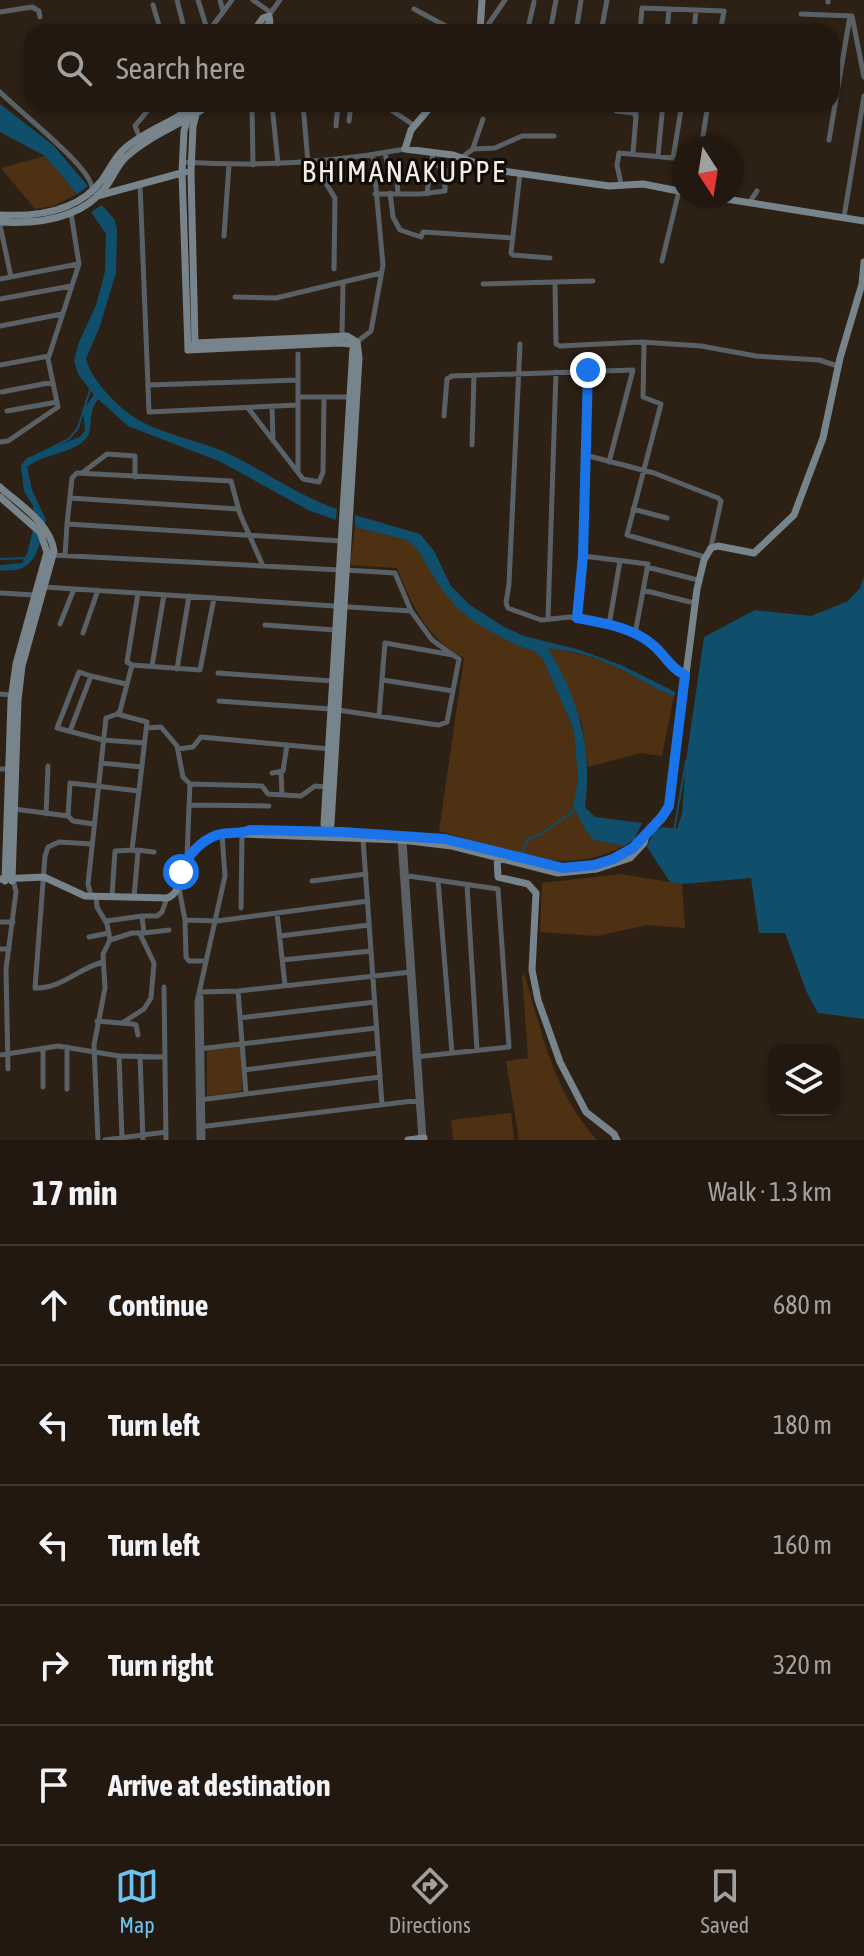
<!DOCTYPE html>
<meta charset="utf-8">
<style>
:root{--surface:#221810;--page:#2a2119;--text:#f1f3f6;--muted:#a2a09f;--line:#3f3730;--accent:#6cc3f2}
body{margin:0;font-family:"Asap Condensed",sans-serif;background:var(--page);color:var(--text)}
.controls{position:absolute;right:24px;bottom:24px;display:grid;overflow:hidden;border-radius:16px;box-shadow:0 2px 6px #0004}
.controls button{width:72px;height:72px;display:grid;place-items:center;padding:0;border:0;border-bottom:2px solid var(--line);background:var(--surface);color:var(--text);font:40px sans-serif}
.compass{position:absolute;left:672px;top:136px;width:72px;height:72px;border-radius:50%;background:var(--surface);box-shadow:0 2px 6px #0004;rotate:168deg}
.stop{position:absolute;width:24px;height:24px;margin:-18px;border:6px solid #1a73e8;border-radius:50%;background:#fff}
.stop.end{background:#1a73e8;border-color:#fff;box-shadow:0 2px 8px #0008}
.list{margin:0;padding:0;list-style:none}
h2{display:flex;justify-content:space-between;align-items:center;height:104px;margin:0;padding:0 32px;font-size:34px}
h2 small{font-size:26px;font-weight:400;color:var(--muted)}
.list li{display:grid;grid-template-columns:52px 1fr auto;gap:24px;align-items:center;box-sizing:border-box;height:120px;padding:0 32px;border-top:2px solid var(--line)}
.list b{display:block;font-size:30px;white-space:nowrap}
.list em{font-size:26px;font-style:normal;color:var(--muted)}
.icon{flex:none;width:44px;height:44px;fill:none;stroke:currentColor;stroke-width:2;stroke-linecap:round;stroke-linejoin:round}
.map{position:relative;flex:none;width:864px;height:1140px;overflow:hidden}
.search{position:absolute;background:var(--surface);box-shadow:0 2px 6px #0004;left:24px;right:24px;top:24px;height:88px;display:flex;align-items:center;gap:20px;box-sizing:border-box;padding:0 28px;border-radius:24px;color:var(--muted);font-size:30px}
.sheet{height:704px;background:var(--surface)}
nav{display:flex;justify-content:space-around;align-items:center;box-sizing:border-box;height:112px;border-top:2px solid var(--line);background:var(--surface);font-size:22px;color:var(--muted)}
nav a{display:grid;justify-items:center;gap:4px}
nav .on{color:var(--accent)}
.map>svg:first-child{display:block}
.green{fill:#4e3013}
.water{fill:#104f6c}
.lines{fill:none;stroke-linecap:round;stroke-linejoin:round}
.stream{stroke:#104f6c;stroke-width:2}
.street{stroke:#596166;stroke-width:5}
.secondary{stroke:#78848c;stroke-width:7}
.route{stroke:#1a73e8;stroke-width:10}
.labels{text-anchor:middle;stroke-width:6;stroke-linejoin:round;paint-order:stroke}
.neighbourhood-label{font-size:30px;letter-spacing:2px;fill:#f6ede6;stroke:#110b07}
</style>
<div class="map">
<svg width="864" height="1140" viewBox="0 0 864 1140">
<rect width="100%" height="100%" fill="#2d2015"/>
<path class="green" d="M45,156L77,194L53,206L35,209L1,168Z
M355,527L407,540L417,548L439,586L520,647L533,650L543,659L574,730L578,779L573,806L594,840L624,846C560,879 504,849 439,831L464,658C426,638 412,605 397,568L350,565Z
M547,647C570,652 595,656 616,667C636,676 653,689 674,696L662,756L641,753L588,767L582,724Z
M621,874L682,884L685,928L647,925L597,936L540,932L542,883Z
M522,974L525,976C543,1037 554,1092 597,1140H519L506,1061L528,1058Z
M241,1046L242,1091L207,1096V1049Z
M511,1113L514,1140H453L451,1120Z"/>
<path class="water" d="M0,104L53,145L88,186L77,194L45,156L0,132Z
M102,205L114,219L117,229L116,273L99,329L86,358C90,378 114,403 131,415C159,435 197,439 227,453C265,471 298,496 337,509L336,520L308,510L221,462L128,426L98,399C86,415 95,430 85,440C70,454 43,454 27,467L32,490L46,520C38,548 37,575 0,570V565L22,563L27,554L33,530V506L24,491L21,465L27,458L80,437L85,430L83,410L94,395L78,374L74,361L79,342L96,305L105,272L106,234L91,212Z
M355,515L420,534L434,551L451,586L470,605L504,627L524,636L580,650L621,665L675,692L674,696C653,689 636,676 616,667C596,657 570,650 548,648C578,699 593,747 585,807L595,817L642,823L634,840L624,846L594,840L586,831L573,806L578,779L574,730L543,659L533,650L520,647L479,625L458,609L439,586L417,549L407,540L355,527Z
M864,577V1019L818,1013L807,993L785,933H759L751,878L682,884L670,882L647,847L654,831L663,827L677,829L682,814L686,761L704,637L755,610L811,616L848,601L860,588Z"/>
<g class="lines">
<path class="stream" d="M37,455L69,439L78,428L90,390
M0,559L27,558
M674,831L686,761
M521,854L528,839L541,834L572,812L575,807"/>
<path class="street" d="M177,0L185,32
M198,0L208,32
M220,0L223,11
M253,0L270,12
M828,2V0
M153,5L161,32
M414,9L457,32
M0,12L32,7L39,11L40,17
M801,14L852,16L864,77
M269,15L280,0
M431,30L434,32
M208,32L232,0
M483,32L505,0
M527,32L534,2
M550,32L556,0
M576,32L581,0
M601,32L607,0
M640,32L642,8L724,11L720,32
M667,32L669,9
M694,32L696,10
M0,92C16,109 93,168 92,189
M252,104L253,165
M303,104L308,163
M382,104L415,126
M540,104L558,106
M614,104L616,111L633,113L636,116L633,153
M272,105L278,164
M588,107V104
M636,115V104
M349,121L351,104
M336,126L338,104
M140,138L135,126L153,104
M829,140L850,16
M473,148L483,119
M701,148L708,104
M385,153L390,176L397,180L398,193
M658,156L663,104
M461,158L473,149L495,148L522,136H554
M673,158L682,104
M183,162C258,167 331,163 405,149
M325,162L327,185L335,198L334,269
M520,173L511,253L513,255L550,258
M140,184L149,412L298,405
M621,184L617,165L619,153L684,159
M390,193L393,217L400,230L421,237L423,232L513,238
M375,194H420L445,191V169L433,164L432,152
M427,194L431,163
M749,203L757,191
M844,217L864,96
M0,225L11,277
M224,236L229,165
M662,261L679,191
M0,279L78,264
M593,281L555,282L556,344L560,346L641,342L644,345L643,397L661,404L627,535L705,557
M483,284L555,282
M235,297L276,298L381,273
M0,299L71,286
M0,326L62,314
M342,336L343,284
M641,342L701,346L756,356L819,360L838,366
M354,344L371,331L383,265L373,155
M520,344L509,584L506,603L508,608L541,620L570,617L630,631L654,646L676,670L685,675
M0,365L49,356
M148,385L298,380
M2,392L53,382
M298,397H350
M272,406L273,441
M248,408L303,479L319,482L323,472L324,397
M7,411L57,402
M444,416L447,379L452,376L633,370L609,462
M0,442L8,441L58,407L48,359L79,264L71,213
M472,445L474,375
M585,455L654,473L718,498L721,501L711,547
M298,472V354
M82,473L107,454L135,456V477
M70,498L238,509
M633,509L667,518
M67,524L72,478L77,473L231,481L240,514L263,566
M53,555L340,570
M65,556L67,524L342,541
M583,556L648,564L635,634
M647,567L694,579
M346,570L395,573L411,611
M44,587L411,611L432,640L453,655
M643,590L690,602
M0,593L35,595
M577,618L583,556L588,370
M548,619L556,372
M60,624L74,589
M265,625L335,630
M609,625L620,561
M83,633L98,590
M132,665L200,670L214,598
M152,666L164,595
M177,669L189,596
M218,673L333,681
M91,676L79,672L57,728L103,740L144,743
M383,680L453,691
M0,694L11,695
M219,701L331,709
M338,710L431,724L439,725L447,722L459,659L453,655L385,643L379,716
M117,714L147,722L132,850L138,852L134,897
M147,728L161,727L177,746L183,777L190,784L187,856
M70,731L91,676L126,684
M178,749L193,747L201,737L330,749
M101,763L142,767
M0,769H8
M281,772L282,795
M272,773L283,771L287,745
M190,784L262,786L268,794L301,796L315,786L327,787
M190,805L269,806
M14,809L68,816L73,821L94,824
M46,814L48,766
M68,816L70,783L139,791
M363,839L382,1105
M400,840L421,1139
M404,841L424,1139
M92,844L59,842L48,847L45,856L35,988C61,989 79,968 103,962
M137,850L154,852
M402,875L498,889L509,1047L415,1057
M438,880L452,1053
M312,881L366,874
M467,885L477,1050
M179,888L185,920L186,957L189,961H206
M91,896L88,884L106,718L117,714L120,711L132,665L127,662L138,593
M96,896L97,907L107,924L110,940L103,954L105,988L94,1045L98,1140
M112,896L115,851L132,850
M241,908L242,833
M277,913L285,985
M185,920L217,921L368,901
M106,921L142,916
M0,922H13
M144,933L169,930
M280,936L369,925
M89,937L109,933
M110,940L132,933H144L142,916H157L162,912L167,898
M0,949H9
M282,960L371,951
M164,987L166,1140
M238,991L246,1094
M201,992L238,991L411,972
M201,997L203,1140
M240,1018L375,1002
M97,1021L132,1024L136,1025L138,1035
M122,1023L144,1009L151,998L154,963L140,934
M198,1049L376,1028
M0,1055L58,1046L119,1056L165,1057
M119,1056L122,1138
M140,1056L143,1140
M8,1069L6,969L16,892L14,883
M244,1070L378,1053
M43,1087V1048
M67,1089V1047
M199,1100L380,1077
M199,1127L421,1100
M105,1140L166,1132
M199,1140L197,1002L225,876L222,834"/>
<path class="secondary" d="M253,32L263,18L269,16
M262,32L270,22L269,16
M480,32L482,0
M433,104L411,130L405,149L453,155L496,170L609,186L643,184L684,192
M97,196L185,172
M707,196L864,221
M0,215C37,217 78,212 102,180C110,169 114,158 124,149C142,133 168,124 188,110
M0,222C36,224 79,220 104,189C112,180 116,167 125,158C149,135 184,124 210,104
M195,343L191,173L193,126L199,104
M188,350L195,343L347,336L357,342L359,358L331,824L327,828
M188,350L339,343L351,344L353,347L324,824L327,832
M188,350L182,172L184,131L190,110
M0,487C20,505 50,523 54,551L22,666L18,700L12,881
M0,497L40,532L47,552L16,664L11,700L5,881
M243,834L401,840L452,846L558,873L597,869L630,858L644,843L647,832
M497,857L498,877L528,884L536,893L532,970L538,1000L560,1062L586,1112L614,1134L617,1140
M0,879L44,877L85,896L167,898C185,892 177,867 190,854C197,848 208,838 217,835C228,832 239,835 250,830L342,832L445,839L563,868L594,865L620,856L633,848L662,817L669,806L697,589L704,560L711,548L718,546L754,553L794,515L806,483L823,438L840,358L862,284L864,262
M408,1140L424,1138"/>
</g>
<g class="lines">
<path class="route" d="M181,872C187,856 200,841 217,835C228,831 239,835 250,830L342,832L445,839L563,868L594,865L613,859L633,848L662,817L669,806L685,675C671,669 665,655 653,645C632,627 603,623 577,618L583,556L588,370"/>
</g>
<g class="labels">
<g class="neighbourhood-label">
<text x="404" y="182">BHIMANAKUPPE</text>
</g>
</g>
</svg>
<div class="controls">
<button><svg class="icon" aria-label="layers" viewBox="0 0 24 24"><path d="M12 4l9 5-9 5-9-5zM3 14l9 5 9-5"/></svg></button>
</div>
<svg class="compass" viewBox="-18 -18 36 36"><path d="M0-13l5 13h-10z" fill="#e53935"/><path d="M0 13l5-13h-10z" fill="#a2a09f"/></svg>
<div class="stop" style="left:181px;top:872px"></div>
<div class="stop end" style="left:588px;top:370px"></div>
<div class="search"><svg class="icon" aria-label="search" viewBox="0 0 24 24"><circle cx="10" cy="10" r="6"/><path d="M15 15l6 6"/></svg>Search here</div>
</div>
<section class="sheet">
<h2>17 min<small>Walk · 1.3 km</small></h2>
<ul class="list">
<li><svg class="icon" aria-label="ahead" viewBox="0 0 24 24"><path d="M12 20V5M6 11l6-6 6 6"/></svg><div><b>Continue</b></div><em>680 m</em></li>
<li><svg class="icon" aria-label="left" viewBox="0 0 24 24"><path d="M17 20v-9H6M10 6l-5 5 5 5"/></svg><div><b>Turn left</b></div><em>180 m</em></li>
<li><svg class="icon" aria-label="left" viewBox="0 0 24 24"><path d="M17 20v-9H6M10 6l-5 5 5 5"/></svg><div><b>Turn left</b></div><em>160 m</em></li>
<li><svg class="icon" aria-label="right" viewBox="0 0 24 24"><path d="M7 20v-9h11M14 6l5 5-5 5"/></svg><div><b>Turn right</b></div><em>320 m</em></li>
<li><svg class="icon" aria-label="arrive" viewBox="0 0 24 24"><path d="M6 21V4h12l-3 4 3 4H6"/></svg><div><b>Arrive at destination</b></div></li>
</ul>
</section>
<nav>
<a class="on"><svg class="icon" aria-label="map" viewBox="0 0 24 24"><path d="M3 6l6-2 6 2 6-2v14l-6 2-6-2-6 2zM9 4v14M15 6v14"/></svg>Map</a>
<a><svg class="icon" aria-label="directions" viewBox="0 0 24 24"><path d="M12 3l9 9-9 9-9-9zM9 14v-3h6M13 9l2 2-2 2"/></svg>Directions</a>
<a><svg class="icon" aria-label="saved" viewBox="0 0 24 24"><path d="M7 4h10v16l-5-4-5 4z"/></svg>Saved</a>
</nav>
